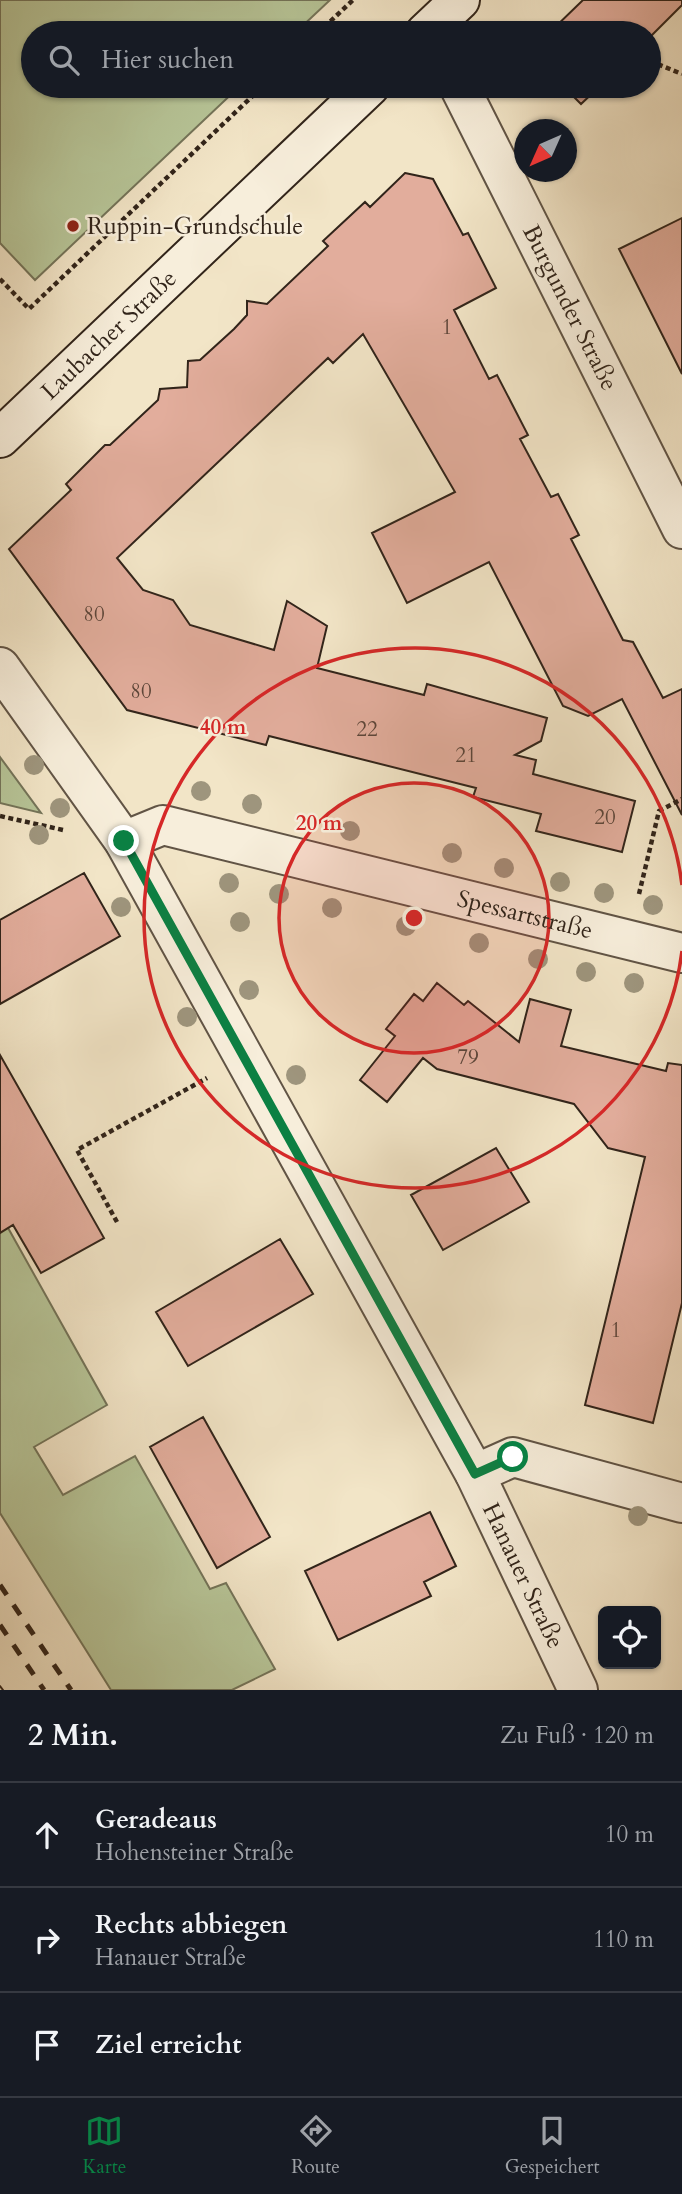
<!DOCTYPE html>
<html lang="de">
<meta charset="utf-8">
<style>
:root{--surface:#171b24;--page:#242831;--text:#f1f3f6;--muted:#9ea1a6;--line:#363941;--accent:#0b8043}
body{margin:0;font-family:Cardo,serif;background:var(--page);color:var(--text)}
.controls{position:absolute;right:21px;bottom:21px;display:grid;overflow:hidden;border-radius:10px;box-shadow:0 2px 5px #0004}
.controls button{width:63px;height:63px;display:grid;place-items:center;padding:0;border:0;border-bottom:2px solid var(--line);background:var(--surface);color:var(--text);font:35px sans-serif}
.compass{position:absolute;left:514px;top:119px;width:63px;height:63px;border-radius:50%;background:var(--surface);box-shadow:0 2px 5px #0004;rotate:225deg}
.stop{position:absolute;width:21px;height:21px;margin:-16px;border:5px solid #0b8043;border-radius:50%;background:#fff}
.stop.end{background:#0b8043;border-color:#fff;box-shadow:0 2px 7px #0008}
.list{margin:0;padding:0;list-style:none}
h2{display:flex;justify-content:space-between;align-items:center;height:91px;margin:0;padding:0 28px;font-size:30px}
h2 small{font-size:23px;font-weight:400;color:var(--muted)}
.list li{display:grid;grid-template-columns:46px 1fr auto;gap:21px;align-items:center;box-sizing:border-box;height:105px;padding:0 28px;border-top:2px solid var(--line)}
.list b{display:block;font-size:26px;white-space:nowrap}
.list p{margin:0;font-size:23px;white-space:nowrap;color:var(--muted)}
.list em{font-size:23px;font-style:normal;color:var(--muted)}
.icon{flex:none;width:38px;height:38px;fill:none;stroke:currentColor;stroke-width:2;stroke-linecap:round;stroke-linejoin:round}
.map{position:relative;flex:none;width:682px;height:1690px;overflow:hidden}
.search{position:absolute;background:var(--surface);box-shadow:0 2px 5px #0004;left:21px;right:21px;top:21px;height:77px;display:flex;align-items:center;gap:18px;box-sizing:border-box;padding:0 24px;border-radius:38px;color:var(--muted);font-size:26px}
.sheet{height:406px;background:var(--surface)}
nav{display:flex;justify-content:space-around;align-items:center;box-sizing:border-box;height:98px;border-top:2px solid var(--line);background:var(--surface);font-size:19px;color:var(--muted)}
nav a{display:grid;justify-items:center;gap:4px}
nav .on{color:var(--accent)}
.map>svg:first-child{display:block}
.green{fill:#b7c598;stroke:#747459;stroke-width:2}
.building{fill:#e2ad9c;stroke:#31241a;stroke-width:2}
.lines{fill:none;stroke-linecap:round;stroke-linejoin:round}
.street-casing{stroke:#615445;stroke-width:42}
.secondary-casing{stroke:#31241a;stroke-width:42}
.path{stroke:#31241a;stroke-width:4.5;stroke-dasharray:5 3.5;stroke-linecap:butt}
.street{stroke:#f7eedb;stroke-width:38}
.secondary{stroke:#f7eedb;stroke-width:38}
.tram{stroke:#31241a;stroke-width:2}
.rail{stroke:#31241a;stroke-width:5;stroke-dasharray:12 12;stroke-linecap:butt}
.tree{fill:#9e957d}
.route{stroke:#0b8043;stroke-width:9}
.ring{fill:none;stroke:#d62828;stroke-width:3.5}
.poi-dot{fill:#8f2418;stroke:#f7eedb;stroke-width:2.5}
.labels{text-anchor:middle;stroke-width:5;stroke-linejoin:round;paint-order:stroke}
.number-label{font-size:21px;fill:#5d463a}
.poi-label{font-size:24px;fill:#31241a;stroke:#f7eedb;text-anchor:start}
.street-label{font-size:24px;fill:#31241a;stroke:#f7eedb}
.centre{fill:#d62828;stroke:#f7eedb;stroke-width:3.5}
.ring-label{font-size:21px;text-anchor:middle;font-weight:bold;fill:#d62828;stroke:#f7eedb;stroke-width:5;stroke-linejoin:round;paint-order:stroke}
</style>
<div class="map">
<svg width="682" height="1690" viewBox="0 0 682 1690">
<rect width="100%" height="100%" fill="#f2e5c7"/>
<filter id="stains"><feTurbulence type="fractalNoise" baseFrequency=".00286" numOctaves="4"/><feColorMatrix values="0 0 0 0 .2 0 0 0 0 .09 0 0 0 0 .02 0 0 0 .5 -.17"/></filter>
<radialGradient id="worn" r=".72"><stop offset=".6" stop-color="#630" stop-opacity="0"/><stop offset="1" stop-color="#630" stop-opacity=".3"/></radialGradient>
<path class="green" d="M0,0H330L295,33H33V86H240L35,280L0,243Z
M0,757L41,813L0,803Z
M0,1199L7,1226L107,1405L34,1447L63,1495L135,1456L210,1589L226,1583L275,1669L232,1690H111L0,1513Z"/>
<path class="building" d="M583,0H682V5L649,38V33H549Z
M563,86H600L581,104Z
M405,173L433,179L463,235L468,233L496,288L454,310L489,379L497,375L528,435L520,439L551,497L558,494L579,535L571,539L623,640L633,642L663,698L682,689V815L622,699L588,716L563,706L489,562L407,603L372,533L455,492L363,334L333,363L328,358L117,558L143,590L173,600L190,625L274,650L287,601L327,626L317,668L424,695L427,684L547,718L541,741L515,755L536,760L533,774L635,801L622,852L536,831L541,814L473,797L476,788L269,736L266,745L127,710L9,549L71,490L66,484L105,445H110L158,400L160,389L187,387L188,361L200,360L234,329L247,315V301L267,304L328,246L323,241L365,202L370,207Z
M682,218V374L619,249Z
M84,873L120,936L0,1004V920Z
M437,983L464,1005L468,1001L519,1042L530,999L571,1010L561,1046L666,1071L668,1063L682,1065V1303L653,1423L585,1405L645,1157L608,1148L574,1104L437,1069L423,1058L387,1102L360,1080L395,1036L386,1029L414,994L423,1001Z
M0,1055L104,1238L41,1273L13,1225L0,1233Z
M496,1148L529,1202L443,1250L411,1195Z
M280,1239L313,1294L188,1366L156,1312Z
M203,1417L270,1537L217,1568L150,1447Z
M430,1512L456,1566L424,1582L431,1596L338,1640L305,1571Z"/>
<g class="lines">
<defs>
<g id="street">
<path id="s1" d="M459,86L682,529"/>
<path id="s2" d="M0,667L124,841L475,1474L578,1690"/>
<path id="s3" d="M124,841L163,825L682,953"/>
<path d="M475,1474L513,1457L682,1503"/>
</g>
<g id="secondary">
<path d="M425,33L460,0"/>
<path id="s4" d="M0,438L370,86"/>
</g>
</defs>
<use href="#street" class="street-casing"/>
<use href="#secondary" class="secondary-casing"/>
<path class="path" d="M318,33L353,0
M650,61L682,74
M0,279L29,309L263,86
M0,816L63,830
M639,894L659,811L682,799
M117,1222L77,1150L207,1078"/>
<use href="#street" class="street"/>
<use href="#secondary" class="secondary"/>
<path class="tram" d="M0,1686L3,1690"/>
<path class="rail" d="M0,1585L71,1690
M0,1625L44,1690"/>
</g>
<g class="tree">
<circle cx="34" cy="765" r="10"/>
<circle cx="201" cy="791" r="10"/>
<circle cx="252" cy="804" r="10"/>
<circle cx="60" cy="808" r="10"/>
<circle cx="350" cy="831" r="10"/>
<circle cx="39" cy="835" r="10"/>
<circle cx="452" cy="853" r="10"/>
<circle cx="504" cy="868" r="10"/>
<circle cx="560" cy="882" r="10"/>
<circle cx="229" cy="883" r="10"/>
<circle cx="604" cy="893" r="10"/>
<circle cx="279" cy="894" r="10"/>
<circle cx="653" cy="905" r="10"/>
<circle cx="121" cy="907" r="10"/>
<circle cx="332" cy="908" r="10"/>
<circle cx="240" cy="922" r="10"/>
<circle cx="406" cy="926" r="10"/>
<circle cx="479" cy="943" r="10"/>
<circle cx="538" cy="959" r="10"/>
<circle cx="586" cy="972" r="10"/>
<circle cx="634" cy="983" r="10"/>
<circle cx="249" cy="990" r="10"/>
<circle cx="187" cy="1017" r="10"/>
<circle cx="296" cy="1075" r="10"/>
<circle cx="638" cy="1516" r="10"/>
</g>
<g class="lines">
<path class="route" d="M124,841L475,1474L513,1457"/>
</g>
<circle cx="414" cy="918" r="135" fill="#d62828" fill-opacity=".12"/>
<g class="ring">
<circle cx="414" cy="918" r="135"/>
<path d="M682 951A270 270 0 1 1 682 885"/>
</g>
<circle class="poi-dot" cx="73" cy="226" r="7"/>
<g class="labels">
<g class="number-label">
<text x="447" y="334">1</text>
<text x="94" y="621">80</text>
<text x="141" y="698">80</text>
<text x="367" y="736">22</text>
<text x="466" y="762">21</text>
<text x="605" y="824">20</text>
<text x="468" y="1064">79</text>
<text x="616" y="1337">1</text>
</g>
<g class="poi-label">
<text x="87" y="234">Ruppin-Grundschule</text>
</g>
<g class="street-label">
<text dy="8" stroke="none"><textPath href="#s1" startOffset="248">Burgunder Straße</textPath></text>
<text dy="8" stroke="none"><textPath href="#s4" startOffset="150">Laubacher Straße</textPath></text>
<text dy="8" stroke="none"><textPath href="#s3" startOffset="415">Spessartstraße</textPath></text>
<text dy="8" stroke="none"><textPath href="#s2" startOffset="1050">Hanauer Straße</textPath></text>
</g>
</g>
<circle cx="414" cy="918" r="10" class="centre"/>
<g class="ring-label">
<text x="223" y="734">40 m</text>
<text x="319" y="830">20 m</text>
</g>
<rect width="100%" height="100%" filter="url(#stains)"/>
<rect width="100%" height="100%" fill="url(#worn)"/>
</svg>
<div class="controls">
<button><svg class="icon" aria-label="locate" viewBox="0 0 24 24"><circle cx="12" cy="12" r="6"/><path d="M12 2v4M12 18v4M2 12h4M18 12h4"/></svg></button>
</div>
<svg class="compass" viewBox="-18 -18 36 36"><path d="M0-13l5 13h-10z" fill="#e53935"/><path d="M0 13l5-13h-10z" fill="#9ea1a6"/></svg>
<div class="stop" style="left:513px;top:1457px"></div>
<div class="stop end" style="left:124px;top:841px"></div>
<div class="search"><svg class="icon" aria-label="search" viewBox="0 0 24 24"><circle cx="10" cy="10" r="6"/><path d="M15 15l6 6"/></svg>Hier suchen</div>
</div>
<section class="sheet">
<h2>2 Min.<small>Zu Fuß · 120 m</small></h2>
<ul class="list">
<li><svg class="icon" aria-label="ahead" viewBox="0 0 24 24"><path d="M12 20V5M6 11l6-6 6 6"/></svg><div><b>Geradeaus</b><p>Hohensteiner Straße</p></div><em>10 m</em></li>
<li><svg class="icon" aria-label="right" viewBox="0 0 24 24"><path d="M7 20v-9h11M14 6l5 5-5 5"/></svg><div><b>Rechts abbiegen</b><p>Hanauer Straße</p></div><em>110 m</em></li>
<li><svg class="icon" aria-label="arrive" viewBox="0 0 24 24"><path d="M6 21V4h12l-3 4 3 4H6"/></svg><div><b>Ziel erreicht</b></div></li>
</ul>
</section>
<nav>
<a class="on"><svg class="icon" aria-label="map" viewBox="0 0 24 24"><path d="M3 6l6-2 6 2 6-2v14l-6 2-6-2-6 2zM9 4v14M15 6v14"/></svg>Karte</a>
<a><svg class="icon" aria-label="directions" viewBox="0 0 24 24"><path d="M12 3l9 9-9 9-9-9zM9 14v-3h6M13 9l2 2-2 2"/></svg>Route</a>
<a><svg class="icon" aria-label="saved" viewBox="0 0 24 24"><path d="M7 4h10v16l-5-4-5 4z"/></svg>Gespeichert</a>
</nav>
